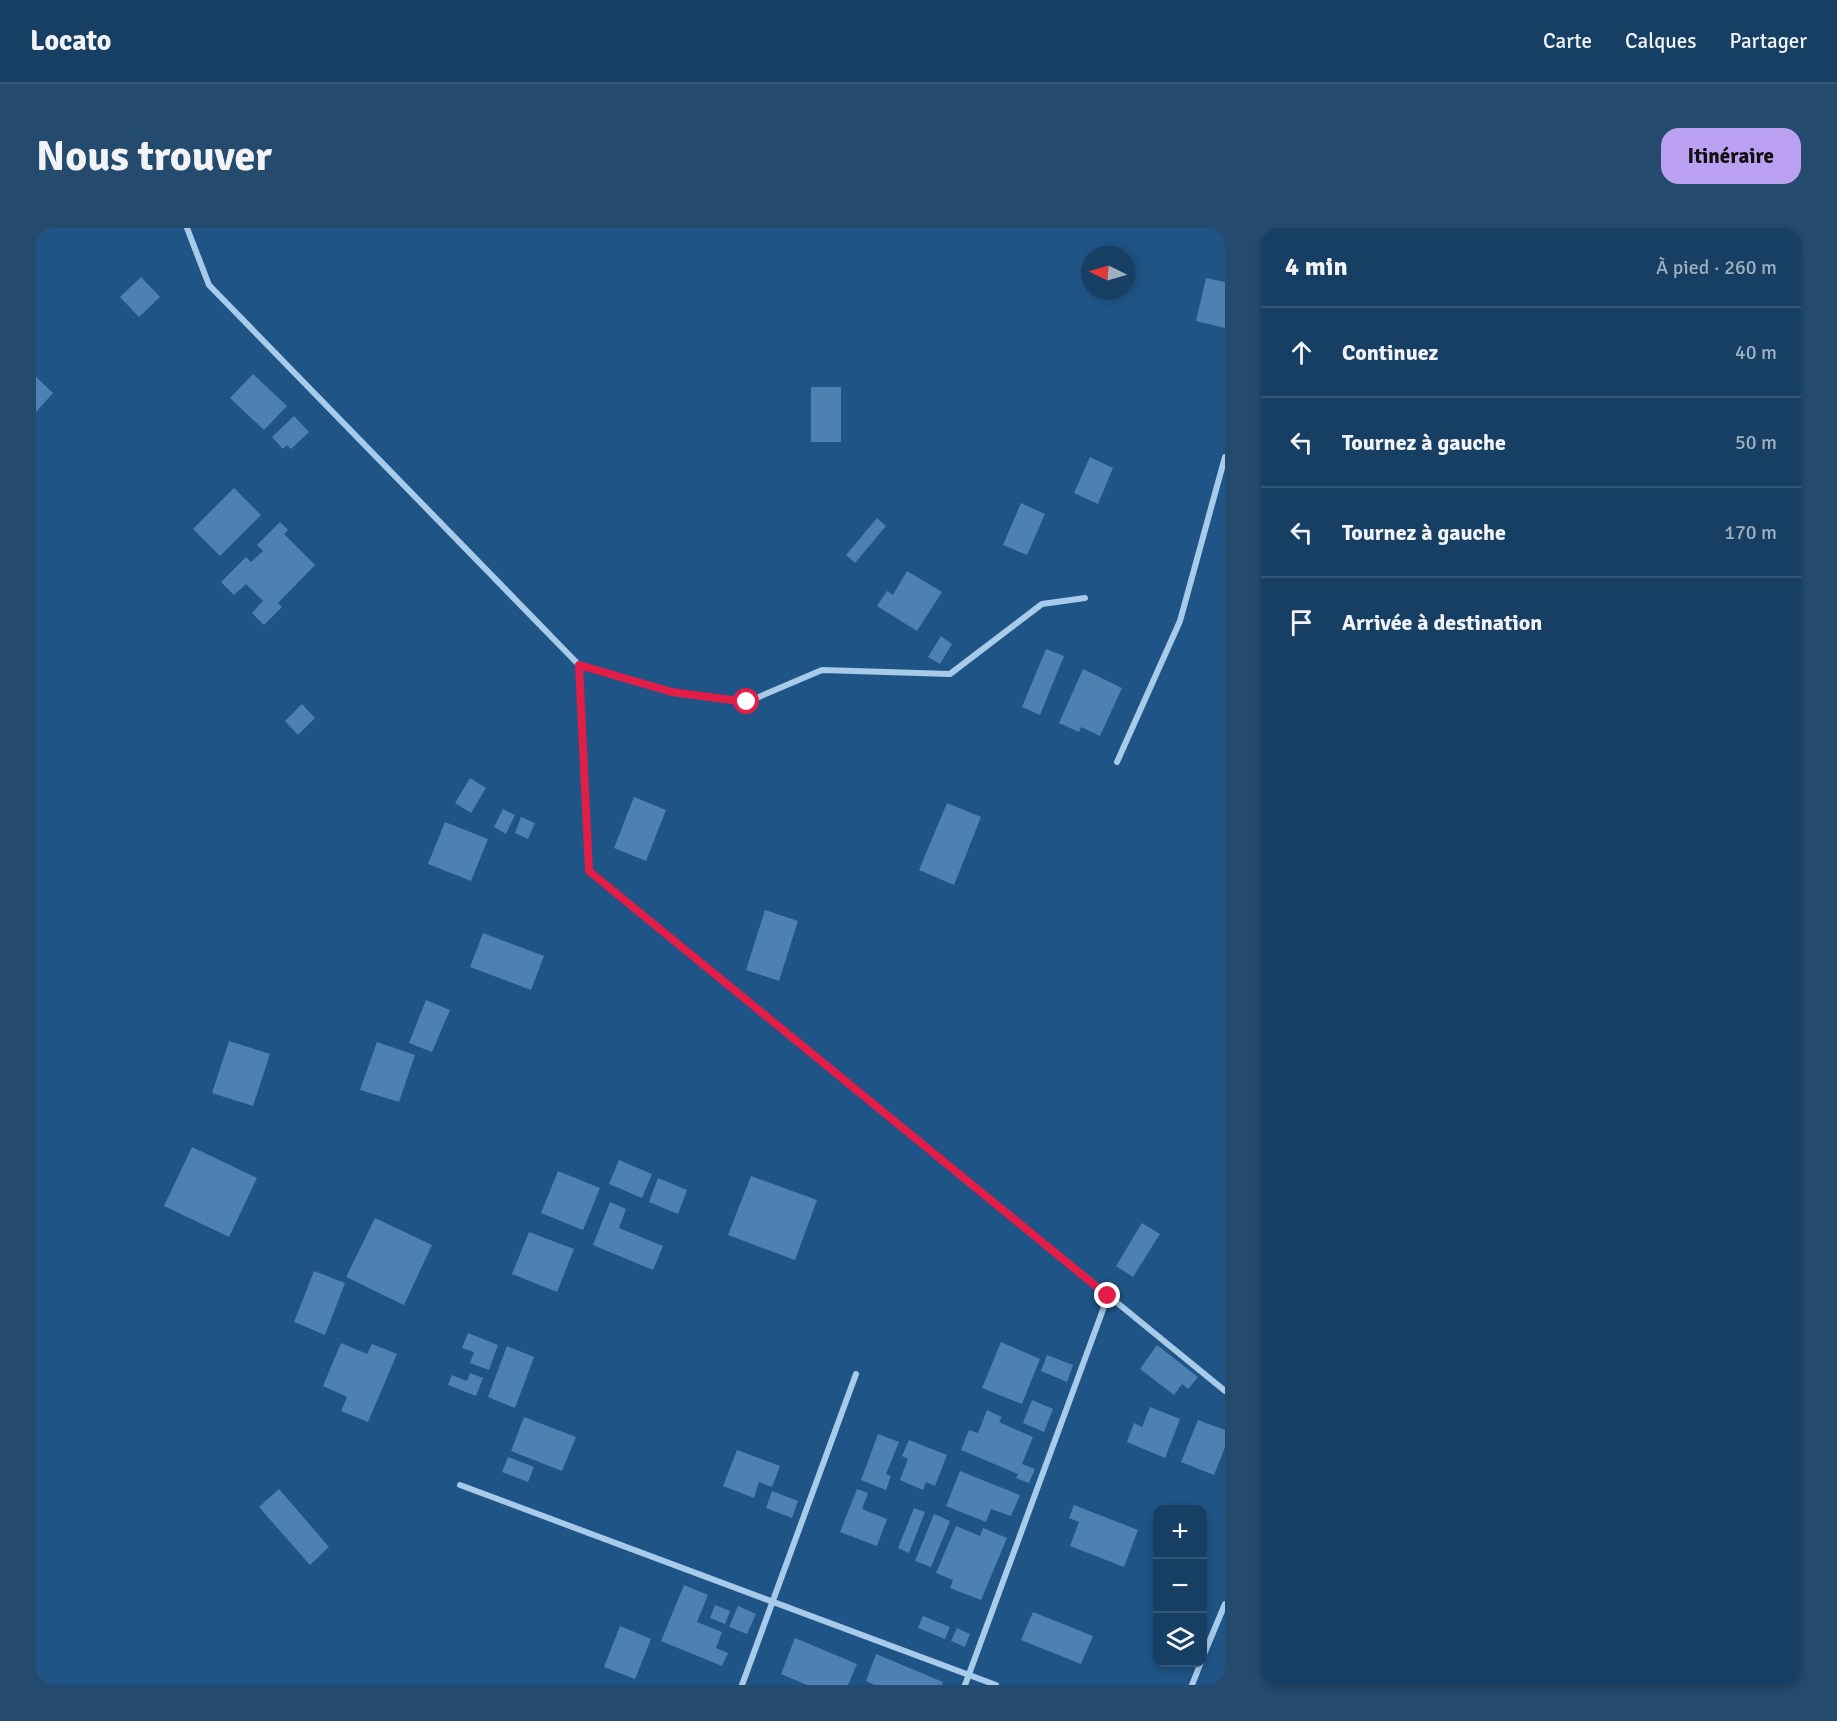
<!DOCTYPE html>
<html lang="fr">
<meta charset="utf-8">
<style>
:root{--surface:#173f64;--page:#244a6d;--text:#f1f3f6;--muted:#9eafbf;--line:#365878;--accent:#bca0f2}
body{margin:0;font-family:Signika,sans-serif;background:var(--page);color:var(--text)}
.controls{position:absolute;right:18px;bottom:18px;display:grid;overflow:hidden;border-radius:12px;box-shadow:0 3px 9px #0003}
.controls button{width:54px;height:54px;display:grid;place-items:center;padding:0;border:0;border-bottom:2px solid var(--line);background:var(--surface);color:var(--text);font:30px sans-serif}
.compass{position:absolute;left:1045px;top:18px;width:54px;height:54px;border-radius:50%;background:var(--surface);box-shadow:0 3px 9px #0003;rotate:275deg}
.stop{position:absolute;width:18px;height:18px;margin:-14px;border:4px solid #e11d48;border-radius:50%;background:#fff}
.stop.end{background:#e11d48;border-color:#fff;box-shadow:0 2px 6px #0008}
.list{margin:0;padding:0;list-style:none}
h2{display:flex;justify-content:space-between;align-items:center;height:78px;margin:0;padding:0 24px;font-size:26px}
h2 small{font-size:20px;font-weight:400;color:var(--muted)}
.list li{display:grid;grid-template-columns:39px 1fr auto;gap:18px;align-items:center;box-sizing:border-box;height:90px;padding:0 24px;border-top:2px solid var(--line)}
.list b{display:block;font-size:22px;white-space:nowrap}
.list em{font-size:20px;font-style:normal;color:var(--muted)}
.icon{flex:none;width:33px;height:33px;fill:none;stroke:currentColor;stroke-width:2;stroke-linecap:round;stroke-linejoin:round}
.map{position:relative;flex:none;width:1189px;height:1457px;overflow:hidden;border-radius:18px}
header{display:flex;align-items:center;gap:36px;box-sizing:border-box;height:84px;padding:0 30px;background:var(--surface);border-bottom:2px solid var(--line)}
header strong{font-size:28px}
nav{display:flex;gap:33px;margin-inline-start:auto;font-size:21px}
.intro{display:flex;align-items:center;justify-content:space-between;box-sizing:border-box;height:144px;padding:0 36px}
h1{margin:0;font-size:42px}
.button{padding:15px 27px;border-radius:18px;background:var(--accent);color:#111;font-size:21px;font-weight:700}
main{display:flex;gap:36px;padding:0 36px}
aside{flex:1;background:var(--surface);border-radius:18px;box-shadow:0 3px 9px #0003}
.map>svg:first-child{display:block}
.building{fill:#4c81b1}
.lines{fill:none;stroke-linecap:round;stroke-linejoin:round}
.street{stroke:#a8cbea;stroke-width:6}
.route{stroke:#e11d48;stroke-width:8}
</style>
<header>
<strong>Locato</strong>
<nav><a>Carte</a><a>Calques</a><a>Partager</a></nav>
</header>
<div class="intro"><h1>Nous trouver</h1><a class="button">Itinéraire</a></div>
<main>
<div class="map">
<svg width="1189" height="1457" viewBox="0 0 1189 1457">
<rect width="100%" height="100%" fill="#1f5486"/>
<path class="building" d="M105,49L124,69L103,89L84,69Z
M1170,50L1189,54V100L1160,93Z
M217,146L251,178L228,202L194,170Z
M0,149L17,165L0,184Z
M775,159H805V214H775Z
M258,188L273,204L255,221L251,217L247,221L236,209Z
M1054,229L1077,240L1062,276L1038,265Z
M198,260L225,287L184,328L157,301Z
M985,275L1009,286L991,327L967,317Z
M841,290L850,298L819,335L810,327Z
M244,294L252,302L248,306L279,337L242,375L246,379L228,397L216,385L227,373L210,356L198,367L185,354L210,329L215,334L227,323L221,317Z
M871,343L906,364L881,403L841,378L851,363L857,367Z
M905,408L916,416L904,436L892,429Z
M1010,421L1028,428L1004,487L986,479Z
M1047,441L1086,460L1064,508L1045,499L1043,504L1023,495Z
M266,476L279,490L262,507L249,493Z
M434,550L450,560L435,585L419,575Z
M598,569L630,582L610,633L578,620Z
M911,575L945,589L918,657L883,642Z
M467,581L479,587L470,606L458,599Z
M485,589L499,595L492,611L479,605Z
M409,594L452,611L435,653L392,636Z
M729,682L762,693L743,753L710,742Z
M447,705L508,728L495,762L434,739Z
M390,772L414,782L396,824L373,815Z
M193,813L234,826L217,878L176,865Z
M341,814L379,827L363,874L324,862Z
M156,919L221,950L193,1009L128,978Z
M583,932L616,946L606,970L573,956Z
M522,943L564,960L547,1002L505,985Z
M715,948L781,972L759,1032L692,1007Z
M622,950L651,962L642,986L613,974Z
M574,974L590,981L583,1000L627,1018L617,1042L557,1017Z
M339,990L396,1017L368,1077L310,1049Z
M1106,995L1124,1006L1097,1049L1080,1038Z
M493,1004L538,1021L521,1064L476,1046Z
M278,1043L309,1055L289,1107L258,1094Z
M432,1105L462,1117L453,1142L434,1135L438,1124L426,1120Z
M965,1114L1004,1131L986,1176L946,1160Z
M305,1115L331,1126L336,1116L361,1126L332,1194L305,1183L311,1169L287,1158Z
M1121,1117L1162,1149L1152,1161L1146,1156L1138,1167L1104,1141Z
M471,1118L498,1129L479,1180L452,1169Z
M1011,1127L1037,1137L1031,1154L1005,1143Z
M434,1145L447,1150L440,1168L412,1157L416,1147L431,1153Z
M996,1172L1017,1181L1008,1204L987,1195Z
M1114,1179L1144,1191L1129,1230L1091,1214L1098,1195L1106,1199Z
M951,1182L966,1189L963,1194L997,1209L986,1236L999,1241L993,1255L980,1250L982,1246L925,1222L933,1202L942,1205Z
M488,1189L540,1209L526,1243L475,1223Z
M1162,1192L1189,1202V1219L1178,1247L1145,1234Z
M842,1206L863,1214L850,1246L855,1248L850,1262L825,1252Z
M873,1212L911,1227L899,1258L890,1254L887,1262L864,1252L872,1231L866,1228Z
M701,1222L744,1238L736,1259L723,1254L718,1270L687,1258Z
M472,1229L498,1239L492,1254L466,1244Z
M924,1243L984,1267L975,1288L955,1281L950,1294L910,1278Z
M243,1261L293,1319L274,1337L223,1279Z
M821,1261L832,1265L826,1281L851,1291L841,1318L804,1304Z
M736,1263L762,1273L756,1290L730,1280Z
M1038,1277L1102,1302L1088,1339L1034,1318L1043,1294L1033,1290Z
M878,1280L889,1284L873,1325L862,1320Z
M898,1286L914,1293L895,1339L879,1333Z
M920,1298L944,1308L947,1300L971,1310L945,1372L914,1360L917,1352L900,1345Z
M648,1357L672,1367L661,1394L686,1404L680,1420L692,1425L686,1438L625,1413Z
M679,1377L694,1383L689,1396L674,1390Z
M702,1378L720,1386L711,1406L693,1399Z
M997,1384L1057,1408L1045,1436L985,1412Z
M887,1388L914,1399L909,1411L882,1400Z
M584,1398L615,1411L599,1451L568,1439Z
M921,1400L934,1406L929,1419L915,1413Z
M759,1410L821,1436L812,1457H771L745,1446Z
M840,1426L907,1454L906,1457H838L830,1453Z"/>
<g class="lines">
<path class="street" d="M151,0L173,57L543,437L553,643L1189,1163
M543,437L635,464L711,474L786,442L914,446L1006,376L1049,370
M1081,534L1144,393L1189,229
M424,1257L960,1457
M1166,1431L1189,1376
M706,1457L820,1146
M929,1457L1072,1068
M1156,1457L1165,1434"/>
</g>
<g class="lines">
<path class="route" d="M711,474L636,464L543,437L553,643L1072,1068"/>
</g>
</svg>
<div class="controls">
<button>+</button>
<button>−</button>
<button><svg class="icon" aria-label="layers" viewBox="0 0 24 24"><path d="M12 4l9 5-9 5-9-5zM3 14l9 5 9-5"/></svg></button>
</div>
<svg class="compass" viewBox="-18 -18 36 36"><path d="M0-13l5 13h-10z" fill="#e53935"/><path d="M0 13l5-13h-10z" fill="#9eafbf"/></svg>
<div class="stop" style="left:711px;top:474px"></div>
<div class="stop end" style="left:1072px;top:1068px"></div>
</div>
<aside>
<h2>4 min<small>À pied · 260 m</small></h2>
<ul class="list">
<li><svg class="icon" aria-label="ahead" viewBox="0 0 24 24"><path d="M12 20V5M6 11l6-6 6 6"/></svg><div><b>Continuez</b></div><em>40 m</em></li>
<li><svg class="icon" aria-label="left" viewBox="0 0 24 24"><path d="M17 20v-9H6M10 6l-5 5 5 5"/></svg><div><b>Tournez à gauche</b></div><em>50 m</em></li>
<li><svg class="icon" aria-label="left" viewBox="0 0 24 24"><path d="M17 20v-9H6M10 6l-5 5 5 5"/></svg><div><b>Tournez à gauche</b></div><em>170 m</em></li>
<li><svg class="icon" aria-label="arrive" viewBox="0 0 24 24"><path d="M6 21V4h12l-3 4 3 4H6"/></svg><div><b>Arrivée à destination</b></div></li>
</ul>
</aside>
</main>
